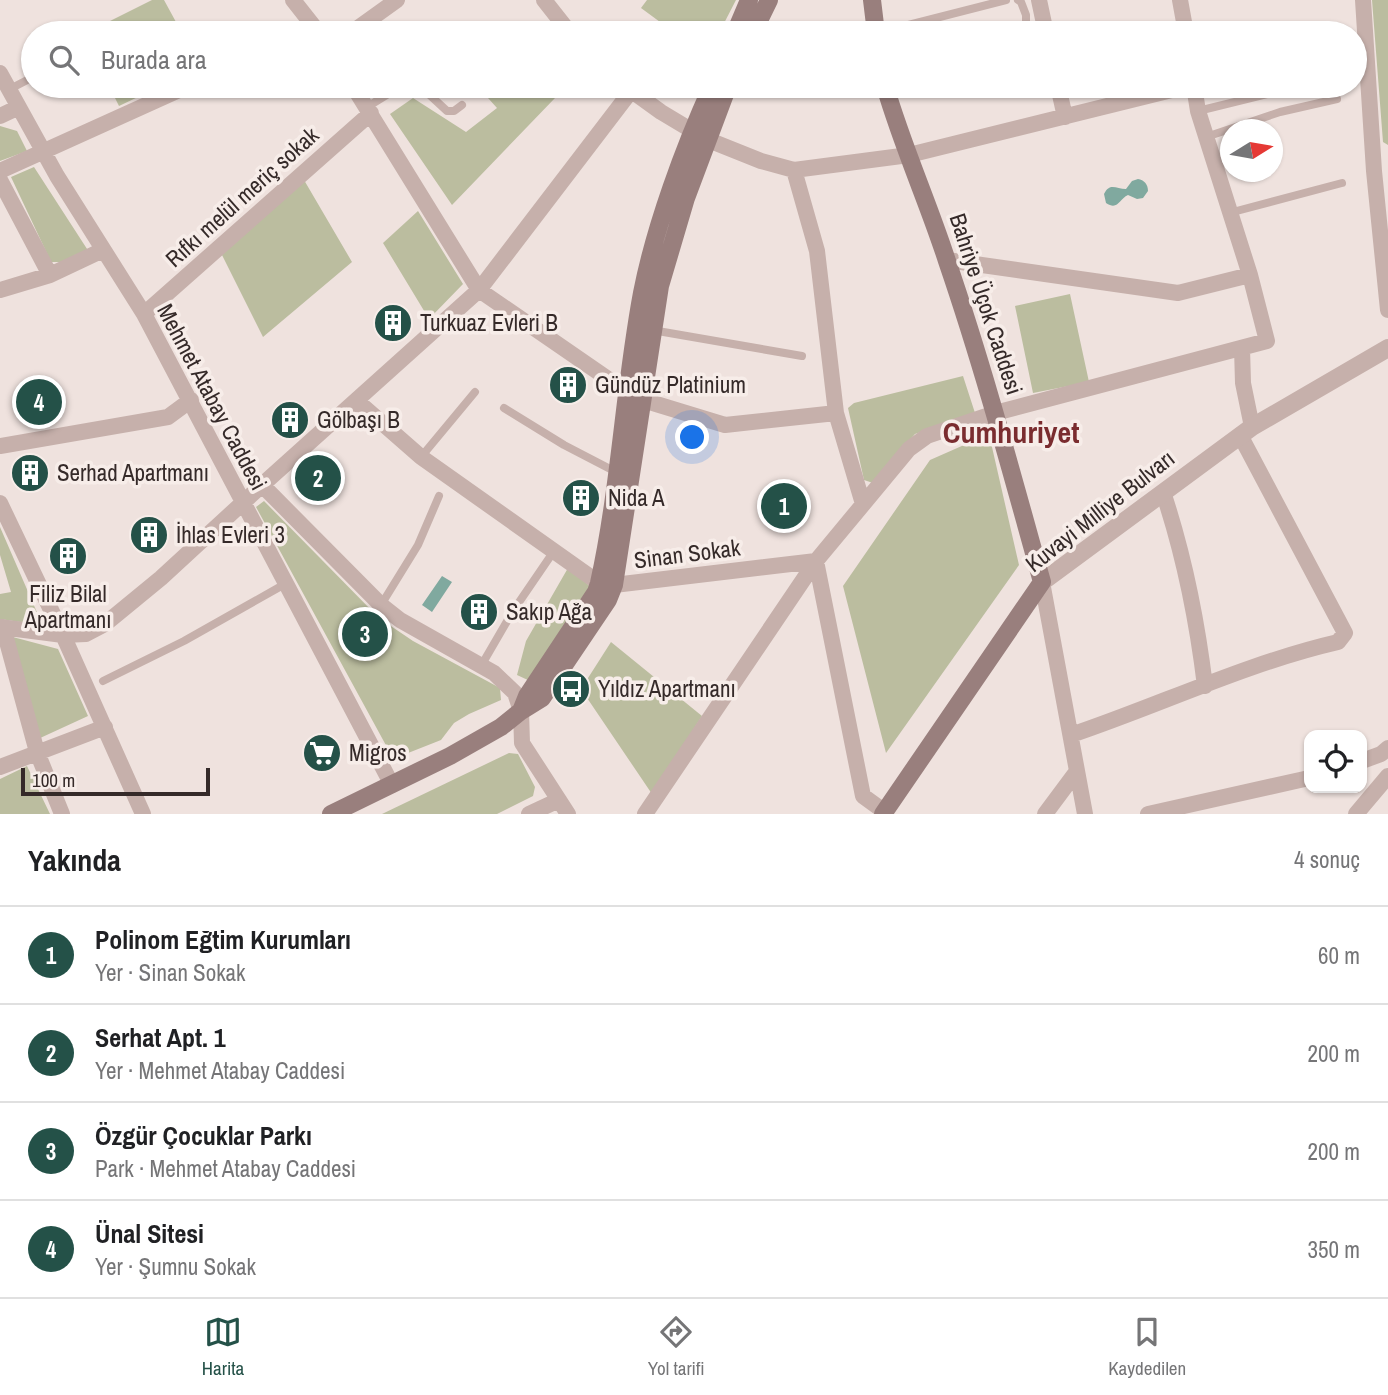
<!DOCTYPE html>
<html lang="tr">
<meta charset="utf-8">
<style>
:root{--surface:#fff;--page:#f2f2f2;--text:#202124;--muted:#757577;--line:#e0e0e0;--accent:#245148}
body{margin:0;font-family:"Archivo Narrow",sans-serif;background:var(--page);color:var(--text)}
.controls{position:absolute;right:21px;bottom:21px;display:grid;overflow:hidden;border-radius:14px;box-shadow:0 2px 5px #0004}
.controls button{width:63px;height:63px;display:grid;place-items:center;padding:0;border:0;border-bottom:2px solid var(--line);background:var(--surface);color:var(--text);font:35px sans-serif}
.compass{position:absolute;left:1220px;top:119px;width:63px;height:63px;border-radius:50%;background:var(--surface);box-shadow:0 2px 5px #0004;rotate:79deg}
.scale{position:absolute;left:21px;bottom:18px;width:189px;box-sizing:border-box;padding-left:7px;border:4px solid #352a29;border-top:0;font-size:19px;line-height:24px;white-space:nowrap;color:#352a29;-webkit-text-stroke:5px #f7ede9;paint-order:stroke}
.you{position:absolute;left:693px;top:438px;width:24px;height:24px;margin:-18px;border:5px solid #fff;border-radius:50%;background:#1a73e8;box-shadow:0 0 0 10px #1a73e833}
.badge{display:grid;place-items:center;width:46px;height:46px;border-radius:50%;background:var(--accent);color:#fff;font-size:23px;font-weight:700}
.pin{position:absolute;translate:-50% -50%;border:4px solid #fff;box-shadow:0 2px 7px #0006}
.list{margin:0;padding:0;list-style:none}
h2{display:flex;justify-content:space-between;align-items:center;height:91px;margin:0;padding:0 28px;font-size:30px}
h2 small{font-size:23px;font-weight:400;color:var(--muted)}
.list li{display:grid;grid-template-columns:46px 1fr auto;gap:21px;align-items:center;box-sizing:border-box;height:98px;padding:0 28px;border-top:2px solid var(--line)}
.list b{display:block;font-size:26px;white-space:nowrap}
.list p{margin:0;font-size:23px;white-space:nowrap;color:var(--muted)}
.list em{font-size:23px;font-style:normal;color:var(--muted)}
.icon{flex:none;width:38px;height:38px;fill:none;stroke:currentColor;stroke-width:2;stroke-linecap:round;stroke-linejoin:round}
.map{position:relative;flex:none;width:1388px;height:814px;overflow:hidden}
.search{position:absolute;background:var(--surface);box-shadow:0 2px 5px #0004;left:21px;right:21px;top:21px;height:77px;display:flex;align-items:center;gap:18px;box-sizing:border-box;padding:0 24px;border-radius:38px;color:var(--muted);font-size:26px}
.sheet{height:483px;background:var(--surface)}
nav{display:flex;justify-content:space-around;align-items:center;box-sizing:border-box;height:98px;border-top:2px solid var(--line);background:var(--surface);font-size:19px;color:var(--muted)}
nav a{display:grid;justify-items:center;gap:4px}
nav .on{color:var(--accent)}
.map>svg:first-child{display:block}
.green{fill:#bbbd9f}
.water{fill:#80a99f}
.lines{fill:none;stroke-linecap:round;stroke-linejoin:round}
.service{stroke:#c6b0ab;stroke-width:8}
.minor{stroke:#c6b0ab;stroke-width:16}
.tertiary{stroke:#c6b0ab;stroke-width:18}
.secondary{stroke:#997f7d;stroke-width:18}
.labels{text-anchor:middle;stroke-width:7;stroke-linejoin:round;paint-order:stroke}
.street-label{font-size:23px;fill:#352a29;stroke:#f7ede9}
.poi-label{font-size:23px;fill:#352a29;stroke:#f7ede9;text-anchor:start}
.district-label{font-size:30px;font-weight:bold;fill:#7a2c2f;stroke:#f7ede9}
</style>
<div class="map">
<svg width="1388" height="814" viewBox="0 0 1388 814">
<rect width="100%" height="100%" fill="#efe2de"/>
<path class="green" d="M152,0H164L182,33H113L108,22Z
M647,0H736L719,33H675L641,8Z
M1372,0H1388V145L1383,142Z
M109,86H161L119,106Z
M500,86H544L555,98L452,205L390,114L413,98L466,132L497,108L488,98Z
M0,126L17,131L27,151L0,161Z
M34,167L89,252L69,262H51L11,177Z
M304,180L352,262L263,337L221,253Z
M418,211L463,284L429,319L383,243Z
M1070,294L1089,382L1033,393L1015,306Z
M963,376L975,413L915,434L873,483L864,480L848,408L854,403Z
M989,434L1019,565L886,753L843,586L930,460Z
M264,501L379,618L413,641L500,688L501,700L469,714L454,723L441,740L403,755L388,749L256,507Z
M0,527L39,617L36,622L27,623L0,619V594L11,592L0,555Z
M568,568L592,588L530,681L517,675L526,641Z
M9,636L58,649L88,716L38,739Z
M611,642L702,716L652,794L581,689Z
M509,753L518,754L535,787L533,796L497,814H382Z
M27,766L50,814H0V779Z"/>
<path class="water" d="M1138,179C1144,180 1148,184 1148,191L1143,198L1137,199L1128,195C1119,199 1118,211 1106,203L1104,194C1110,182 1116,189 1126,189L1132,181Z
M442,576L452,582L432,612L422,605Z"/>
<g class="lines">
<path class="service" d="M1018,0L1021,2L1026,15V33
M877,33L1006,0
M420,86L447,111H454L462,105
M8,90L33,77
M367,107L401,86
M1198,111L1300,86
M1206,137L1280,112L1337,99
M1229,213L1342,183
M652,330L802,356
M504,408L564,445L616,472
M421,457L475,392
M381,605L418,545L439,496
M481,666L513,611L554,551
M103,681L184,641L285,584"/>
<path class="minor" d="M293,0L319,33
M544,0L570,33
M1039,0L1046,33
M1180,0L1186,33
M1363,0L1374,171L1388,310
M351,33L397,0
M0,73L57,176L144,314L392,785
M353,86L479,290L627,392
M625,86L661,112L706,139L761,161L794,170L909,155L1188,86
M1058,86L1065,117
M0,116L17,108
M794,170L817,251L836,413L863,504
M0,171L188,86
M0,180L50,275
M947,260L1178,293L1250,275
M0,290L50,275L103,250
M144,314L371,113
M1242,348L1243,383L1252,427
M643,400L725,425L836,413
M357,401L421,457L599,583L614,585L816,561L863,796L885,812
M0,446L168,417L191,400
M262,485L381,605L400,620L494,673L515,693L521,711L522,743L568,814
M1163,492C1184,555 1197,620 1205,686
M0,503L63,635L143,814
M1042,582L1085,814
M0,627L63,635L86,634L105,624L161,578L262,485L479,290L631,91
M3,627L37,752L62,814
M1071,735C1160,705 1247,663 1338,642L1345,633L1240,435
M1362,761L1381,754L1388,748
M0,767L105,727
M529,814L559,800
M645,814L816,561L909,449L927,436L995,413L1267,341L1250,275L1198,111L1194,86
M1045,814L1077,771
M1148,814L1309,778
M1356,814L1388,776"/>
<path class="tertiary" d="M1042,582L1252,427L1388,348"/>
<path class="secondary" d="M872,0L876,33
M735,33L749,0
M753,33L769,0
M521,711L527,696L596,592L599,583C620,488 624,389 642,293C655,226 684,148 712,86
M331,814L450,756L501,727L521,711L542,698L608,600L614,585L660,286L686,198L728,86
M883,814L1042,582C1012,474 983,366 947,261C928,202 902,145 885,86"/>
</g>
<defs>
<symbol id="building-disc" viewBox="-11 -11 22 22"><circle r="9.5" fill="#245148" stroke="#f7ede9"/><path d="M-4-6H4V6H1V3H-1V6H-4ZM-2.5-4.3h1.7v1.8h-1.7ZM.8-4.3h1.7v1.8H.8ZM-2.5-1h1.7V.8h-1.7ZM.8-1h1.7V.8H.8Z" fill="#fff"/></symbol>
<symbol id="bus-disc" viewBox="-11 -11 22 22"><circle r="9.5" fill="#245148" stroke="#f7ede9"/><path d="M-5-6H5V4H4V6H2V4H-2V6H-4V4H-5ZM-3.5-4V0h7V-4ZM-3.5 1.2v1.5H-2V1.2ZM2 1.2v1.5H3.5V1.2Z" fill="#fff"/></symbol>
<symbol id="supermarket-disc" viewBox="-11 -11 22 22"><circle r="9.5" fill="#245148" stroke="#f7ede9"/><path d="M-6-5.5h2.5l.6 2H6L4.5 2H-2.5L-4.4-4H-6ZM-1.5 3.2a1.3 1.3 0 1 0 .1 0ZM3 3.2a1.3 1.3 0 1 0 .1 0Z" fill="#fff"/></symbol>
</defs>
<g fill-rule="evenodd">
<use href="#building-disc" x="371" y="301" width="44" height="44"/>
<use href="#building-disc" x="546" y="363" width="44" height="44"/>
<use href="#building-disc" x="268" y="398" width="44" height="44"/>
<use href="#building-disc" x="8" y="451" width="44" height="44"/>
<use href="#building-disc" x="559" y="476" width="44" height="44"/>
<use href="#building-disc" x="127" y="513" width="44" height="44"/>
<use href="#building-disc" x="46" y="534" width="44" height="44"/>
<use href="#building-disc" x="457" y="590" width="44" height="44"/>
<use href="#bus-disc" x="549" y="667" width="44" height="44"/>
<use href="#supermarket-disc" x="300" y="731" width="44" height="44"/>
</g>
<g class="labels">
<g class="street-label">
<text transform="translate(242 197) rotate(-42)" y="8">Rıfkı melül meriç sokak</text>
<text transform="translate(986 304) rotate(72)" y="8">Bahriye Üçok Caddesi</text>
<text transform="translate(212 397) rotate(62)" y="8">Mehmet Atabay Caddesi</text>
<text transform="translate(1100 511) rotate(-38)" y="8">Kuvayi Milliye Bulvarı</text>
<text transform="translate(687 554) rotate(-7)" y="8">Sinan Sokak</text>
</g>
<g class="poi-label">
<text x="420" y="331">Turkuaz Evleri B</text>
<text x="595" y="393">Gündüz Platinium</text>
<text x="317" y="428">Gölbaşı B</text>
<text x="57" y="481">Serhad Apartmanı</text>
<text x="608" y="506">Nida A</text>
<text x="176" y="543">İhlas Evleri 3</text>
<text x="68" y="602" text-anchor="middle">Filiz Bilal<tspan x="68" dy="26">Apartmanı</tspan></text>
<text x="506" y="620">Sakıp Ağa</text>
<text x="598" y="697">Yıldız Apartmanı</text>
<text x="349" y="761">Migros</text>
</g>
<g class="district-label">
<text x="1011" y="443">Cumhuriyet</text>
</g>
</g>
</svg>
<div class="controls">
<button><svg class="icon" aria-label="locate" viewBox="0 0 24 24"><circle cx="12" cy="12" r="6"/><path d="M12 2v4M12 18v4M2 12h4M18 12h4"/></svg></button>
</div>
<svg class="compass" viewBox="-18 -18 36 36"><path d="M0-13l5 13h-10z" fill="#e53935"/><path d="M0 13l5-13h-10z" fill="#757577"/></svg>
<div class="scale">100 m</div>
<div class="you"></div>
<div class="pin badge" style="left:784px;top:506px">1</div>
<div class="pin badge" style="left:318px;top:478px">2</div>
<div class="pin badge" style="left:365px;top:634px">3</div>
<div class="pin badge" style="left:39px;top:402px">4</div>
<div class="search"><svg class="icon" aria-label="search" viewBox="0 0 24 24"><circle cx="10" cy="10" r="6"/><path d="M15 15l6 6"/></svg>Burada ara</div>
</div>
<section class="sheet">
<h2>Yakında<small>4 sonuç</small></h2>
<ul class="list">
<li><span class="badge">1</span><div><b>Polinom Eğtim Kurumları</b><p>Yer · Sinan Sokak</p></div><em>60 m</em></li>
<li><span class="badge">2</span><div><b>Serhat Apt. 1</b><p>Yer · Mehmet Atabay Caddesi</p></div><em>200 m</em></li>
<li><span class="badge">3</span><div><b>Özgür Çocuklar Parkı</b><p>Park · Mehmet Atabay Caddesi</p></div><em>200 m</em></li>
<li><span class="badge">4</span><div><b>Ünal Sitesi</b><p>Yer · Şumnu Sokak</p></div><em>350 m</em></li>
</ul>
</section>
<nav>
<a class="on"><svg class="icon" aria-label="map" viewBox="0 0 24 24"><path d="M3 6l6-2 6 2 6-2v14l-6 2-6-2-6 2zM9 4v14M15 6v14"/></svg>Harita</a>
<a><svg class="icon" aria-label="directions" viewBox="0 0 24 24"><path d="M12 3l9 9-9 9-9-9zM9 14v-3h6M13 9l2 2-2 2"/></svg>Yol tarifi</a>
<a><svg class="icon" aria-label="saved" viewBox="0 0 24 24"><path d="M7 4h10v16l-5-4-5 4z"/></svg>Kaydedilen</a>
</nav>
